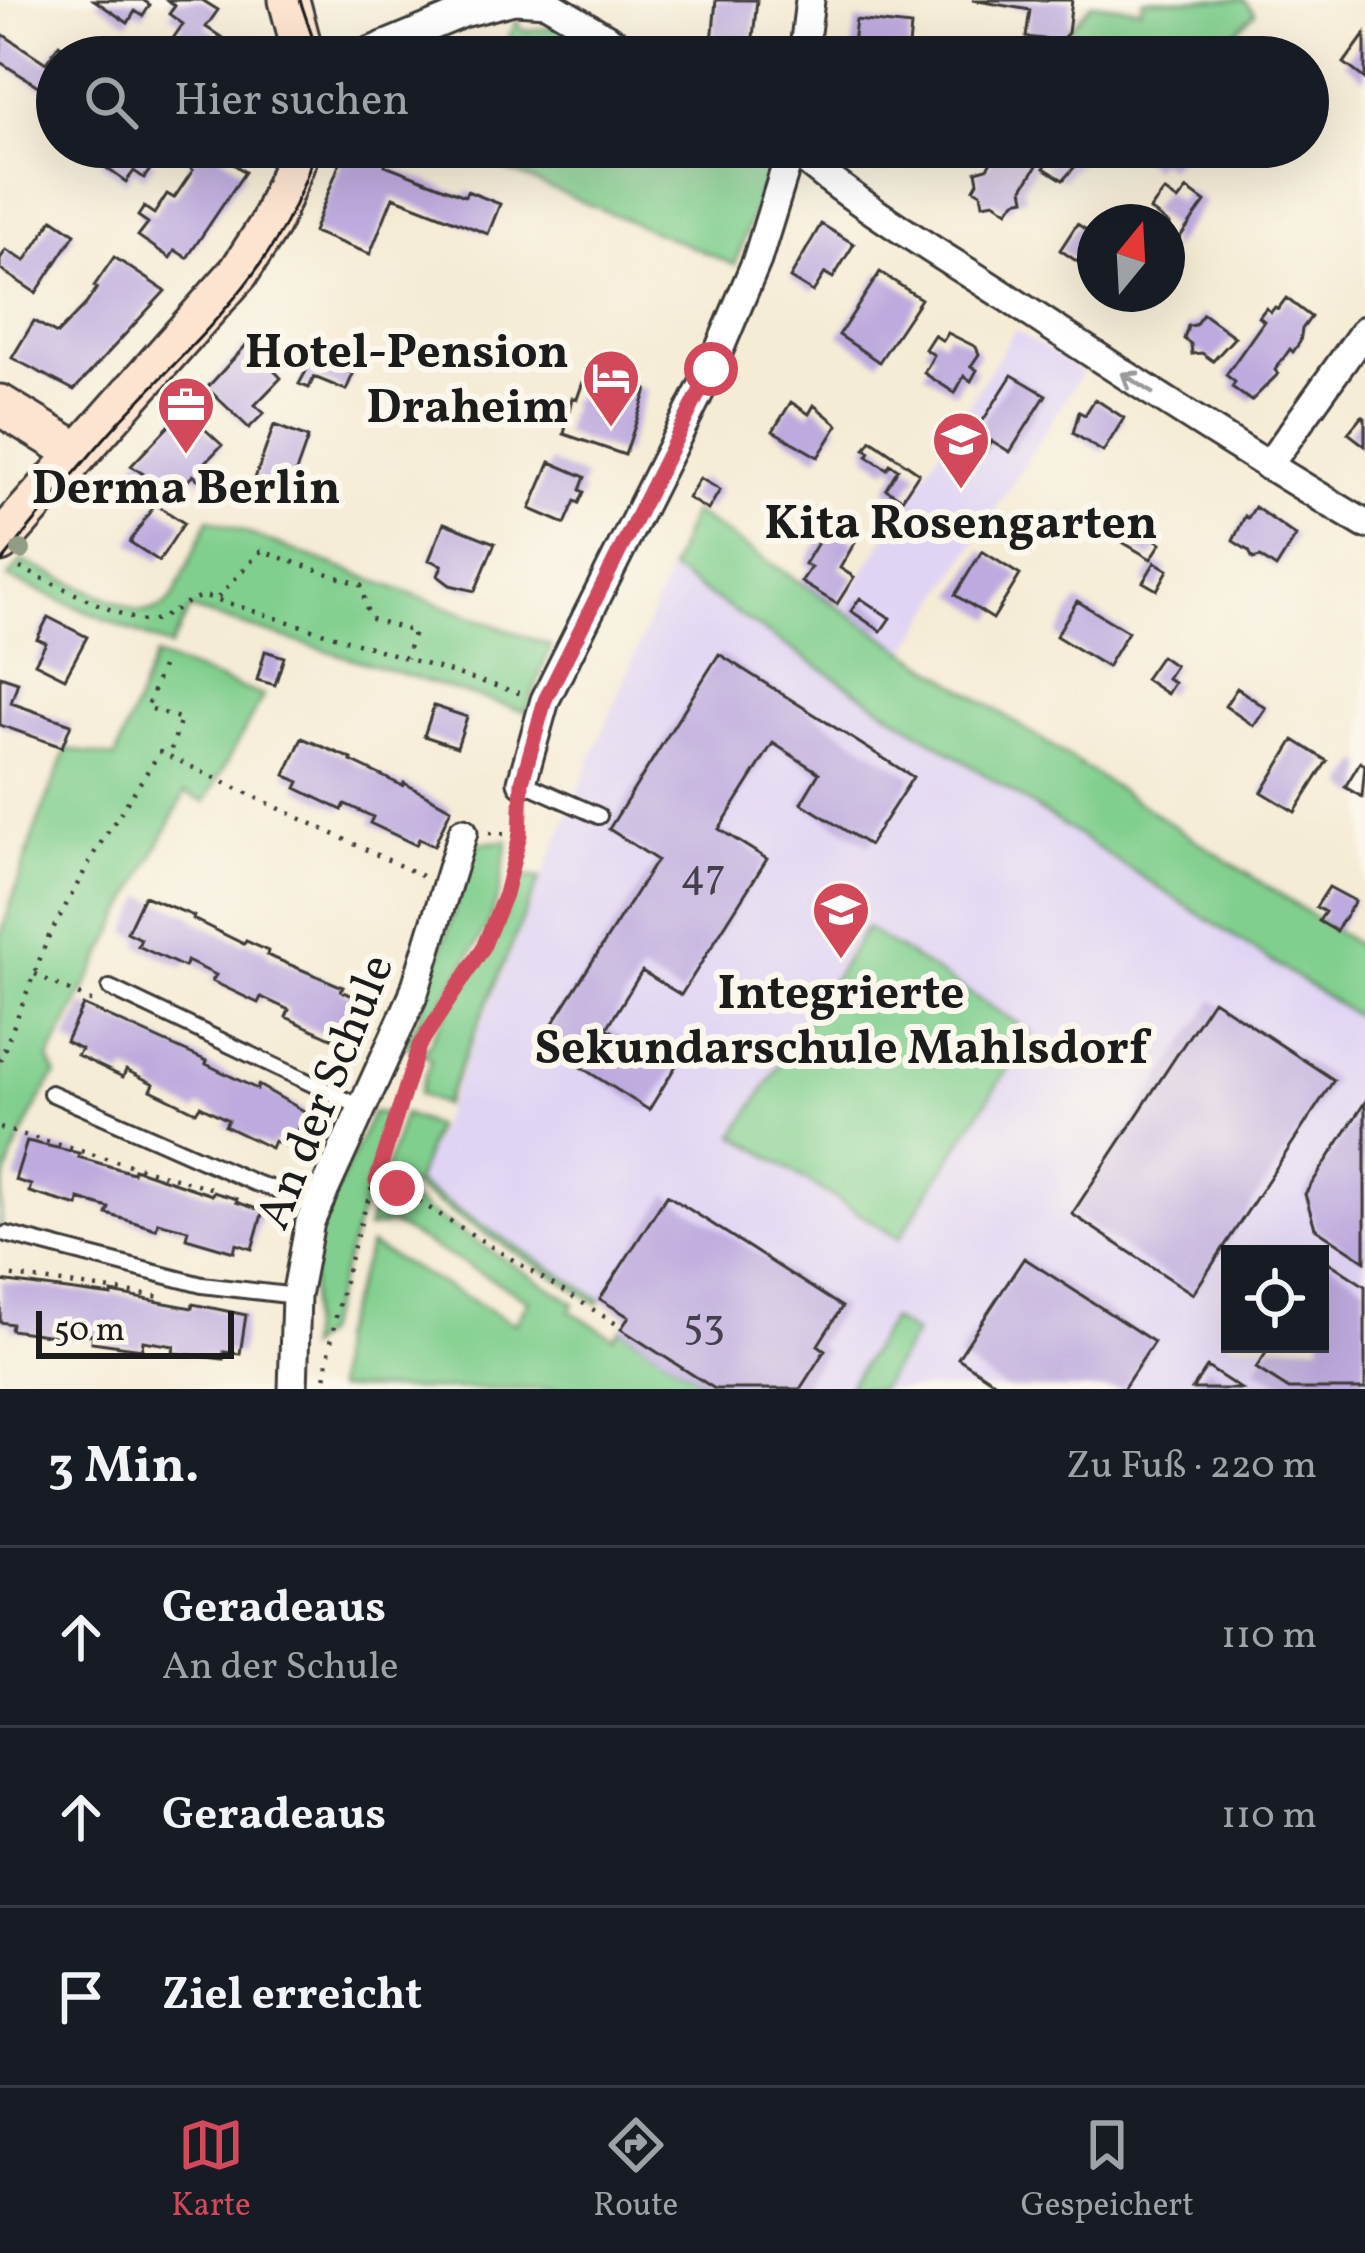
<!DOCTYPE html>
<html lang="de">
<meta charset="utf-8">
<style>
:root{--surface:#171b24;--page:#20242c;--text:#f1f3f6;--muted:#9ea1a6;--line:#363941;--accent:#d1495b}
body{margin:0;font-family:Vollkorn,serif;background:var(--page);color:var(--text)}
.controls{position:absolute;right:36px;bottom:36px;display:grid;overflow:hidden;border-radius:0px;box-shadow:0 12px 48px #0002}
.controls button{width:108px;height:108px;display:grid;place-items:center;padding:0;border:0;border-bottom:3px solid var(--line);background:var(--surface);color:var(--text);font:60px sans-serif}
.compass{position:absolute;left:1077px;top:204px;width:108px;height:108px;border-radius:50%;background:var(--surface);box-shadow:0 12px 48px #0002;rotate:18deg}
.scale{position:absolute;left:36px;bottom:30px;width:198px;box-sizing:border-box;padding-left:12px;border:6px solid #1c1c1c;border-top:0;font-size:33px;line-height:42px;white-space:nowrap;color:#1c1c1c;-webkit-text-stroke:9px #fbf7ec;paint-order:stroke}
.stop{position:absolute;width:36px;height:36px;margin:-27px;border:9px solid #d1495b;border-radius:50%;background:#fff}
.stop.end{background:#d1495b;border-color:#fff;box-shadow:0 3px 12px #0008}
.list{margin:0;padding:0;list-style:none}
h2{display:flex;justify-content:space-between;align-items:center;height:156px;margin:0;padding:0 48px;font-size:51px}
h2 small{font-size:39px;font-weight:400;color:var(--muted)}
.list li{display:grid;grid-template-columns:78px 1fr auto;gap:36px;align-items:center;box-sizing:border-box;height:180px;padding:0 48px;border-top:3px solid var(--line)}
.list b{display:block;font-size:45px;white-space:nowrap}
.list p{margin:0;font-size:39px;white-space:nowrap;color:var(--muted)}
.list em{font-size:39px;font-style:normal;color:var(--muted)}
.icon{flex:none;width:66px;height:66px;fill:none;stroke:currentColor;stroke-width:2;stroke-linecap:round;stroke-linejoin:round}
.map{position:relative;flex:none;width:1365px;height:1389px;overflow:hidden}
.search{position:absolute;background:var(--surface);box-shadow:0 12px 48px #0002;left:36px;right:36px;top:36px;height:132px;display:flex;align-items:center;gap:30px;box-sizing:border-box;padding:0 42px;border-radius:66px;color:var(--muted);font-size:45px}
.sheet{height:696px;background:var(--surface)}
nav{display:flex;justify-content:space-around;align-items:center;box-sizing:border-box;height:168px;border-top:3px solid var(--line);background:var(--surface);font-size:33px;color:var(--muted)}
nav a{display:grid;justify-items:center;gap:6px}
nav .on{color:var(--accent)}
.map>svg:first-child{display:block}
.built{fill:#e0d4f4;fill-rule:evenodd}
.green{fill:#81cf8e;stroke:#4e7655;stroke-width:3}
.building{fill:#bdaade}
.lines{fill:none;stroke-linecap:round;stroke-linejoin:round}
.lane-casing{stroke:#3d3b38;stroke-width:20}
.street-casing{stroke:#3d3b38;stroke-width:33}
.secondary-casing{stroke:#3d3b38;stroke-width:45}
.path{stroke:#3d3b38;stroke-width:4.5;stroke-dasharray:3 9;stroke-linecap:butt}
.lane{stroke:#fff;stroke-width:14}
.street{stroke:#fff;stroke-width:27}
.secondary{stroke:#fde4d1;stroke-width:39}
.tram{stroke:#1c1c1c;stroke-width:3}
.tree{fill:#919c86}
.oneway{stroke:#999}
.route{stroke:#d1495b;stroke-width:15}
.labels{text-anchor:middle;stroke-width:12;stroke-linejoin:round;paint-order:stroke}
.number-label{font-size:42px;fill:#44404c}
.poi-label{font-size:48px;font-weight:bold;fill:#1c1c1c;stroke:#fbf7ec}
.street-label{font-size:48px;fill:#1c1c1c;stroke:#fbf7ec}
</style>
<div class="map">
<svg width="1365" height="1389" viewBox="0 0 1365 1389">
<rect width="100%" height="100%" fill="#fbf7ec"/>
<filter id="ink" filterUnits="userSpaceOnUse"><feTurbulence type="fractalNoise" baseFrequency=".00833" numOctaves="2"/><feDisplacementMap in="SourceGraphic" scale="24" xChannelSelector="R" yChannelSelector="G"/><feConvolveMatrix kernelMatrix="1 2 1 2 8 2 1 2 1" color-interpolation-filters="sRGB"/></filter>
<filter id="wash" filterUnits="userSpaceOnUse"><feTurbulence type="fractalNoise" baseFrequency=".004" numOctaves="4" result="noise"/><feDisplacementMap in="SourceGraphic" scale="48" xChannelSelector="R" yChannelSelector="G"/><feGaussianBlur stdDeviation="2.7" result="paint"/><feColorMatrix in="noise" values="0 0 0 0 0 0 0 0 0 0 0 0 0 0 0 0 0 1.4 0 .05"/><feComposite in="paint" operator="in"/></filter>
<g filter="url(#wash)">
<rect width="100%" height="100%" fill="#f5ecd6"/>
<path class="built" d="M1015,330L1082,372L906,652L840,609Z
M670,570L1365,1022V1389H715L621,1329L628,1316L415,1183ZM1230,1254H1320V1344H1230Z"/>
<path class="green" d="M1143,0H1244L1255,13L1210,57H1045L1092,3L1141,9Z
M517,21L523,31L557,27L616,57H498Z
M451,147H773L776,148L735,265Z
M692,512L1365,950V1022L670,570Z
M209,519L551,646L526,712L190,609L170,647L8,578L22,561L137,611C152,612 163,610 173,597Z
M155,656L263,696L205,802L185,793L49,1059L56,1074C35,1105 5,1164 1,1201C0,1215 3,1226 0,1241V938L36,827L67,749L115,758Z
M508,841L499,893L489,923L414,1050L405,1046L420,1015L476,843Z
M521,876L540,878L444,1105L419,1094L431,1059L423,1055L449,1007L490,949Z
M866,928L1031,1032L899,1239L735,1135Z
M373,1112L392,1114L323,1333L306,1348L317,1231Z
M404,1114L435,1126L415,1183L600,1299L598,1304L405,1183L383,1177Z
M380,1188L418,1205L574,1303L570,1311L614,1337L621,1329L715,1389H335L337,1339L370,1245L515,1324L529,1300L390,1223L367,1229Z
M891,1319L915,1334L880,1389H847Z"/>
<g id="blocks">
<path class="building" d="M94,0H143L150,5L143,16L135,11L128,23Z
M167,0H202L218,10L206,27L227,41L216,57H188L169,44L183,24L169,14L175,6Z
M716,0H757L752,47L712,42Z
M972,0H1072L1068,33L1060,41L1026,37L1030,10Z
M856,20L911,26L908,57L852,51Z
M2,34L46,63L59,44L77,57H57V98L0,62Z
M1365,34V79L1344,63Z
M98,147H133L155,163L144,178L134,171L126,182L101,164L108,153Z
M201,147H209L245,172L187,258L175,250L170,258L138,236L148,223L138,216L144,207L154,214L167,194L174,198L193,170L188,166Z
M346,147H387L392,149L385,165L465,196L467,191L500,204L488,234L393,197L370,254L313,232Z
M1000,147H1013L1038,164L1023,188L1025,199L1015,201L1008,211L994,202L983,204L981,193L974,189L978,182L976,171L987,168Z
M1131,147H1171L1180,156L1168,168L1160,161L1152,168Z
M1058,148L1079,162L1063,180L1044,168Z
M1187,189L1205,202L1170,251L1169,224L1150,210L1164,191L1178,201Z
M53,219L75,234L36,293L0,269V259L6,250L25,261Z
M821,224L854,244L833,278L825,273L813,292L790,278Z
M1077,224L1095,235L1093,272L1060,250Z
M114,257L165,291L74,390L12,358L34,321L57,334L86,304L97,288L94,286Z
M880,272L921,299L879,362L839,335Z
M1286,298L1311,317L1302,329L1300,342L1293,352L1290,349L1275,370L1278,374L1251,401L1232,387L1235,382L1226,375L1264,321L1259,317L1266,308L1271,312L1275,307L1278,309Z
M1203,314L1235,337L1213,361L1202,353L1192,354L1191,344L1184,339L1188,326L1195,325Z
M948,333L976,347L979,354L971,366L977,370L971,381L964,376L955,393L924,373L934,355L925,349L934,335L943,341Z
M248,343L281,378L255,405L264,413L249,428L207,388Z
M318,349L357,365L346,390L314,377L309,388L299,384Z
M1012,375L1046,395L1010,452L992,441L983,454L968,444Z
M617,379L647,390L625,455L564,434L572,398L577,399L583,382L613,392Z
M1095,399L1124,418L1103,452L1073,433L1079,412L1085,415Z
M791,402L809,414L814,405L838,425L818,457L773,431Z
M184,410L222,445L204,464L210,470L200,481L193,475L182,487L175,481L167,489L131,466Z
M1362,416L1365,418V446L1348,433Z
M274,425L308,438L287,497L253,484Z
M871,440L919,473L902,499L886,489L898,469L890,464L887,469L867,456L870,452L865,449Z
M550,462L585,477L580,490L584,492L579,503L575,501L565,524L530,509Z
M700,478L720,490L708,510L688,498Z
M155,504L184,523L159,561L130,542Z
M1255,507L1296,536L1276,568L1260,557L1253,559L1249,551L1233,541L1245,516L1248,518Z
M1123,519L1161,543L1151,559L1112,536Z
M444,523L495,543L475,591L450,585L438,576L442,565L429,560Z
M828,526L855,542L840,568L854,577L837,604L801,582L811,567L805,564Z
M982,551L1020,575L993,619L955,595Z
M1155,562L1168,570L1157,590L1143,582Z
M860,598L890,618L881,631L851,611Z
M1077,601L1128,632L1107,667L1056,636Z
M48,617L87,637L65,678L35,663L46,643L37,639Z
M265,651L284,657L275,685L257,680Z
M719,654L913,777L869,845L801,803L819,773L773,743L719,829L767,859L681,995L642,971L607,1028L643,1051L650,1040L680,1059L649,1110L541,1042L657,860L609,829Z
M1161,656L1175,666L1167,678L1174,683L1167,694L1145,679Z
M0,676L18,682L11,703L71,724L62,747L0,725Z
M1237,688L1266,708L1254,726L1225,706Z
M434,706L467,717L457,747L424,736Z
M302,738L352,759L351,761L403,786L404,783L451,809L434,846L419,839L416,845L370,823L373,817L345,804L342,810L296,788L299,782L285,775Z
M1294,740L1327,761L1295,812L1262,792Z
M1360,762L1365,765L1362,797L1345,787Z
M1329,887L1355,901L1336,931L1319,921L1325,912L1316,907Z
M144,896L194,916L193,919L244,944L246,941L268,951L267,955L343,987L341,991L367,1002L349,1039L334,1032L331,1038L286,1017L289,1010L261,997L258,1003L212,981L216,975L187,961L184,967L138,946L141,939L127,932Z
M1213,1000L1334,1080L1193,1294L1072,1214Z
M83,1005L207,1061L206,1064L257,1089L258,1085L306,1112L288,1148L274,1141L271,1148L225,1126L228,1120L200,1106L196,1112L151,1090L154,1084L126,1070L123,1077L77,1055L81,1049L66,1041Z
M1365,1102V1261L1315,1228L1305,1194Z
M27,1141L79,1153L78,1157L133,1173L134,1169L212,1195L213,1192L237,1199L236,1202L263,1211L252,1249L236,1244L234,1252L186,1238L188,1230L158,1222L156,1229L107,1214L109,1208L79,1199L78,1206L29,1192L31,1185L15,1180Z
M667,1195L842,1307L818,1345L825,1350L800,1389H715L621,1329L629,1317L600,1299Z
M1024,1258L1154,1342L1123,1389H1005L958,1358Z
M1327,1261L1365,1286V1389H1289L1256,1368L1272,1344H1320V1271Z
M1,1281L112,1296V1293L192,1308L193,1304L246,1315L240,1354L224,1352L223,1359L173,1353L174,1346L143,1341L142,1349L92,1342L93,1335L62,1331L61,1337L11,1330L12,1324L0,1322Z
M1207,1367L1241,1389H1192Z"/>
</g>
</g>
<g filter="url(#ink)">
<use href="#blocks" fill-opacity="0" stroke="#3d3b38" stroke-width="3"/>
<g class="lines">
<defs>
<path id="lane" d="M522,782L599,816
M110,988L363,1108
M51,1093L255,1183L319,1204
M6,1234L202,1285L296,1296"/>
<path id="street" d="M515,0L546,2L638,57
M357,57L463,13L514,0
M803,57L810,0
M790,147C856,205 934,250 1008,298C1126,376 1244,452 1365,524
M1268,466L1365,330
M522,782L545,700L711,369L757,260L792,147
M293,1389L296,1296L310,1222L413,996L463,832"/>
<path id="secondary" d="M289,0L304,57
M0,405L77,452
M0,542L239,272L270,224L301,147"/>
</defs>
<use href="#lane" class="lane-casing"/>
<use href="#street" class="street-casing"/>
<use href="#secondary" class="secondary-casing"/>
<path class="path" d="M20,568C45,579 124,619 144,621C168,622 182,599 205,596L522,694
M218,597L261,551L361,585L369,618L414,632L406,658
M162,667L147,707L181,719L169,756
M489,833L520,835
M35,974L95,1003
M430,1030C477,958 517,895 521,806
M0,1061L48,938L95,852L160,752L424,877
M0,1128L214,1189
M376,1181L397,1188L618,1325
M0,1274L161,1297
M324,1389C336,1280 378,1172 412,1067"/>
<use href="#lane" class="lane"/>
<use href="#street" class="street"/>
<use href="#secondary" class="secondary"/>
<path class="tram" d="M300,0L319,57
M0,564C39,516 77,468 119,422C196,339 288,262 315,147"/>
</g>
<circle class="tree" cx="21" cy="550" r="10"/>
<defs><path id="oneway-shaft" d="M-6 0H5M1.5-3L5.5 0L1.5 3" fill="none" stroke-width="1.6" stroke-linecap="round" stroke-linejoin="round" transform="scale(3)"/></defs>
<use class="oneway" href="#oneway-shaft" transform="translate(1137 383) rotate(-147)"/>
</g>
<g class="lines" filter="url(#ink)">
<path class="route" d="M397,1188L376,1181L419,1046L482,950L505,894L520,835L522,782L545,700L711,369"/>
</g>
<defs>
<symbol id="hotel-pin" viewBox="-11 -11 22 30"><path d="M0 17L-7.5 6A9.5 9.5 0 1 1 7.5 6Z" fill="#d1495b" stroke="#fbf7ec"/><path d="M-6-4.5h1.5V1H6V5H4.5V3h-9V5H-6ZM-4 0a1.8 1.8 0 1 1 3.6 0ZM.5 0V-2.5h3Q6-2.5 6 0Z" fill="#fff"/></symbol>
<symbol id="office-pin" viewBox="-11 -11 22 30"><path d="M0 17L-7.5 6A9.5 9.5 0 1 1 7.5 6Z" fill="#d1495b" stroke="#fbf7ec"/><path d="M-6-3h4V-5.5h4V-3h4V5H-6ZM-1-4.5V-3h2v-1.5ZM-6 0V1H6V0Z" fill="#fff"/></symbol>
<symbol id="school-pin" viewBox="-11 -11 22 30"><path d="M0 17L-7.5 6A9.5 9.5 0 1 1 7.5 6Z" fill="#d1495b" stroke="#fbf7ec"/><path d="M0-5L7-2L0 1L-7-2ZM-4 1L0 2.5L4 1V4Q0 6-4 4Z" fill="#fff"/></symbol>
</defs>
<g fill-rule="evenodd">
<use href="#hotel-pin" x="578" y="345" width="66" height="90"/>
<use href="#office-pin" x="153" y="372" width="66" height="90"/>
<use href="#school-pin" x="928" y="407" width="66" height="90"/>
<use href="#school-pin" x="808" y="877" width="66" height="90"/>
</g>
<g class="labels">
<g class="number-label">
<text x="703" y="888">47</text>
<text x="704" y="1338">53</text>
</g>
<g class="poi-label">
<text x="569" y="367" text-anchor="end">Hotel-Pension<tspan x="569" dy="55">Draheim</tspan></text>
<text x="186" y="503">Derma Berlin</text>
<text x="961" y="538">Kita Rosengarten</text>
<text x="841" y="1008">Integrierte<tspan x="841" dy="55">Sekundarschule Mahlsdorf</tspan></text>
</g>
<g class="street-label">
<text transform="translate(323 1091) rotate(-68)" y="17">An der Schule</text>
</g>
</g>
</svg>
<div class="controls">
<button><svg class="icon" aria-label="locate" viewBox="0 0 24 24"><circle cx="12" cy="12" r="6"/><path d="M12 2v4M12 18v4M2 12h4M18 12h4"/></svg></button>
</div>
<svg class="compass" viewBox="-18 -18 36 36"><path d="M0-13l5 13h-10z" fill="#e53935"/><path d="M0 13l5-13h-10z" fill="#9ea1a6"/></svg>
<div class="scale">50 m</div>
<div class="stop" style="left:711px;top:369px"></div>
<div class="stop end" style="left:397px;top:1188px"></div>
<div class="search"><svg class="icon" aria-label="search" viewBox="0 0 24 24"><circle cx="10" cy="10" r="6"/><path d="M15 15l6 6"/></svg>Hier suchen</div>
</div>
<section class="sheet">
<h2>3 Min.<small>Zu Fuß · 220 m</small></h2>
<ul class="list">
<li><svg class="icon" aria-label="ahead" viewBox="0 0 24 24"><path d="M12 20V5M6 11l6-6 6 6"/></svg><div><b>Geradeaus</b><p>An der Schule</p></div><em>110 m</em></li>
<li><svg class="icon" aria-label="ahead" viewBox="0 0 24 24"><path d="M12 20V5M6 11l6-6 6 6"/></svg><div><b>Geradeaus</b></div><em>110 m</em></li>
<li><svg class="icon" aria-label="arrive" viewBox="0 0 24 24"><path d="M6 21V4h12l-3 4 3 4H6"/></svg><div><b>Ziel erreicht</b></div></li>
</ul>
</section>
<nav>
<a class="on"><svg class="icon" aria-label="map" viewBox="0 0 24 24"><path d="M3 6l6-2 6 2 6-2v14l-6 2-6-2-6 2zM9 4v14M15 6v14"/></svg>Karte</a>
<a><svg class="icon" aria-label="directions" viewBox="0 0 24 24"><path d="M12 3l9 9-9 9-9-9zM9 14v-3h6M13 9l2 2-2 2"/></svg>Route</a>
<a><svg class="icon" aria-label="saved" viewBox="0 0 24 24"><path d="M7 4h10v16l-5-4-5 4z"/></svg>Gespeichert</a>
</nav>
